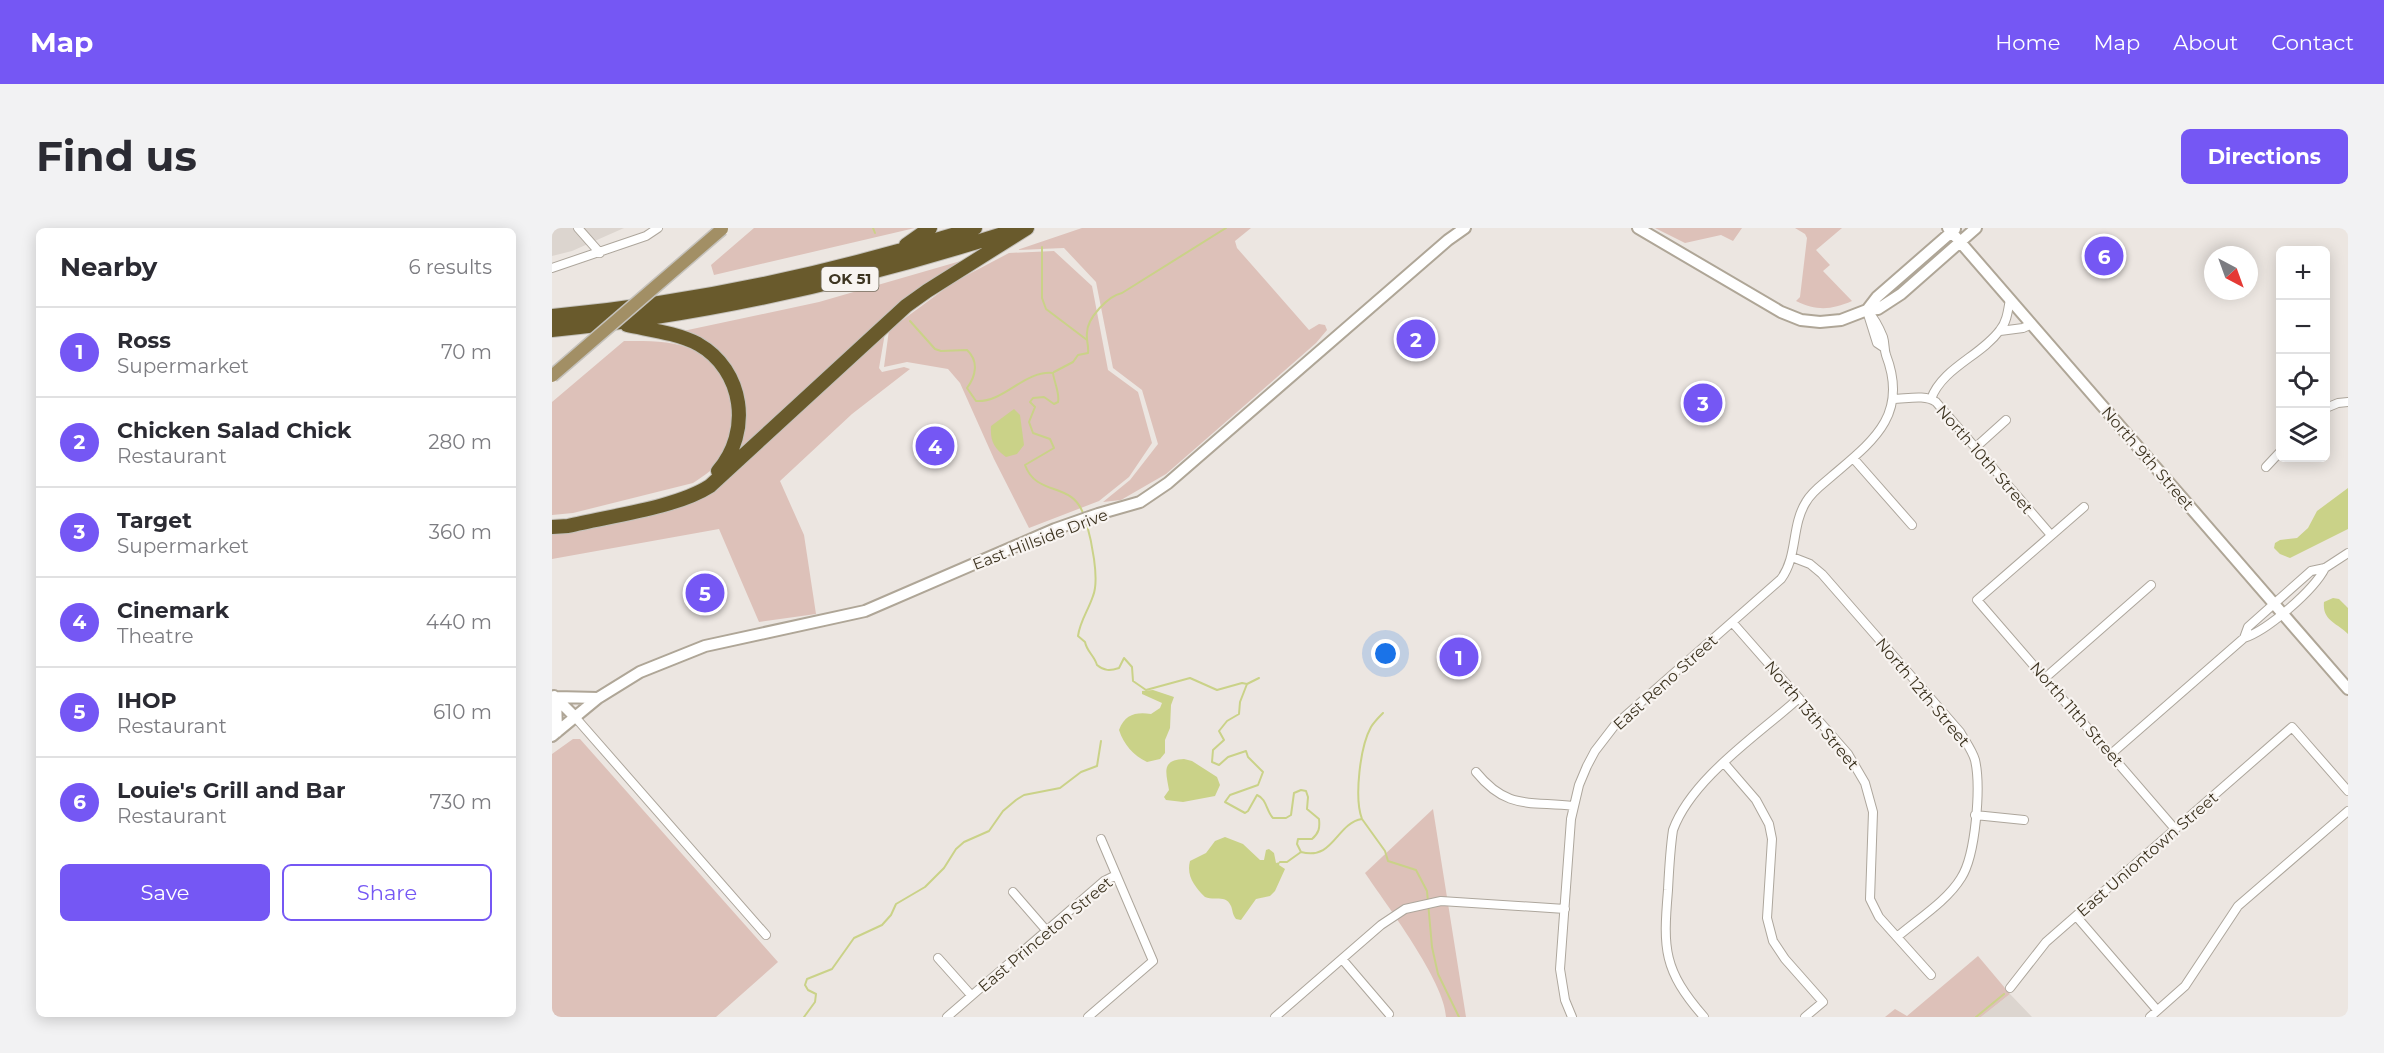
<!DOCTYPE html>
<meta charset="utf-8">
<style>
:root{--surface:#fff;--page:#f2f2f3;--text:#2b2b33;--muted:#7c7c81;--line:#e1e1e2;--accent:#7557f4}
body{margin:0;font-family:Montserrat,sans-serif;background:var(--page);color:var(--text)}
.controls{position:absolute;right:18px;top:18px;display:grid;overflow:hidden;border-radius:9px;box-shadow:0 3px 15px #0003}
.controls button{width:54px;height:54px;display:grid;place-items:center;padding:0;border:0;border-bottom:2px solid var(--line);background:var(--surface);color:var(--text);font:30px sans-serif}
.compass{position:absolute;left:1652px;top:18px;width:54px;height:54px;border-radius:50%;background:var(--surface);box-shadow:0 3px 15px #0003;rotate:139deg}
.you{position:absolute;left:834px;top:426px;width:21px;height:21px;margin:-15px;border:4px solid #fff;border-radius:50%;background:#1a73e8;box-shadow:0 0 0 9px #1a73e833}
.badge{display:grid;place-items:center;width:39px;height:39px;border-radius:50%;background:var(--accent);color:#fff;font-size:20px;font-weight:700}
.pin{position:absolute;translate:-50% -50%;border:3px solid #fff;box-shadow:0 2px 6px #0006}
.list{margin:0;padding:0;list-style:none}
h2{display:flex;justify-content:space-between;align-items:center;height:78px;margin:0;padding:0 24px;font-size:26px}
h2 small{font-size:20px;font-weight:400;color:var(--muted)}
.list li{display:grid;grid-template-columns:39px 1fr auto;gap:18px;align-items:center;box-sizing:border-box;height:90px;padding:0 24px;border-top:2px solid var(--line)}
.list b{display:block;font-size:22px;white-space:nowrap}
.list p{margin:0;font-size:20px;white-space:nowrap;color:var(--muted)}
.list em{font-size:20px;font-style:normal;color:var(--muted)}
.actions{display:flex;gap:12px;padding:18px 24px}
.actions a{flex:1;padding:14px 0;border:2px solid var(--accent);border-radius:9px;text-align:center;font-size:21px;color:var(--accent)}
.actions .main{background:var(--accent);color:#fff}
.icon{flex:none;width:33px;height:33px;fill:none;stroke:currentColor;stroke-width:2;stroke-linecap:round;stroke-linejoin:round}
.map{position:relative;flex:none;width:1796px;height:789px;overflow:hidden;border-radius:9px}
header{display:flex;align-items:center;gap:36px;box-sizing:border-box;height:84px;padding:0 30px;background:var(--accent);color:#fff}
header strong{font-size:28px}
nav{display:flex;gap:33px;margin-inline-start:auto;font-size:21px}
.intro{display:flex;align-items:center;justify-content:space-between;box-sizing:border-box;height:144px;padding:0 36px}
h1{margin:0;font-size:42px}
.button{padding:15px 27px;border-radius:9px;background:var(--accent);color:#fff;font-size:21px;font-weight:700}
main{display:flex;gap:36px;padding:0 36px}
aside{flex:1;background:var(--surface);border-radius:9px;box-shadow:0 3px 15px #0003}
.map>svg:first-child{display:block}
.built{fill:#dcd5cf}
.green{fill:#ddc1b9}
.water{fill:#cad288}
.lines{fill:none;stroke-linecap:round;stroke-linejoin:round}
.stream{stroke:#cad288;stroke-width:2}
.street-casing{stroke:#ada69c;stroke-width:10}
.secondary-casing{stroke:#afa697;stroke-width:14}
.highway-casing{stroke:#c5c2bc;stroke-width:16}
.street{stroke:#fff;stroke-width:8}
.secondary{stroke:#fff;stroke-width:10}
.highway{stroke:#695a2c;stroke-width:14}
.primary-bridge-casing{stroke:#c5c2bc;stroke-width:15;stroke-linecap:butt}
.primary-bridge{stroke:#a28f65;stroke-width:12}
.labels{text-anchor:middle;stroke-width:4.5;stroke-linejoin:round;paint-order:stroke}
.shield{fill:#f8f4f1;stroke:#756e5f;stroke-width:1.5}
.shield-label{font-size:15px;font-weight:bold;fill:#3d3421}
.street-label{font-size:16px;fill:#3d3421;stroke:#f8f4f1}
</style>
<header>
<strong>Map</strong>
<nav><a>Home</a><a>Map</a><a>About</a><a>Contact</a></nav>
</header>
<div class="intro"><h1>Find us</h1><a class="button">Directions</a></div>
<main>
<aside>
<h2>Nearby<small>6 results</small></h2>
<ul class="list">
<li><span class="badge">1</span><div><b>Ross</b><p>Supermarket</p></div><em>70 m</em></li>
<li><span class="badge">2</span><div><b>Chicken Salad Chick</b><p>Restaurant</p></div><em>280 m</em></li>
<li><span class="badge">3</span><div><b>Target</b><p>Supermarket</p></div><em>360 m</em></li>
<li><span class="badge">4</span><div><b>Cinemark</b><p>Theatre</p></div><em>440 m</em></li>
<li><span class="badge">5</span><div><b>IHOP</b><p>Restaurant</p></div><em>610 m</em></li>
<li><span class="badge">6</span><div><b>Louie's Grill and Bar</b><p>Restaurant</p></div><em>730 m</em></li>
</ul>
<div class="actions"><a class="main">Save</a><a>Share</a></div>
</aside>
<div class="map">
<svg width="1796" height="789" viewBox="0 0 1796 789">
<rect width="100%" height="100%" fill="#ece6e1"/>
<path class="built" d="M0,0H72L20,23L0,28Z
M1458,766L1480,789H1429Z"/>
<path class="green" d="M202,0H363L162,47L159,37Z
M530,0H699L683,13L685,20L757,102L767,96L773,97L775,102L764,115L614,246L569,272L551,274L578,252L606,216L590,162L561,140L544,54L512,20L465,22Z
M1103,0H1190L1181,13L1169,7L1133,15Z
M1243,0H1290L1264,22L1278,37L1271,43L1300,73C1279,82 1265,83 1244,73L1248,69L1255,10L1253,6Z
M502,23L540,58L556,142L586,164L600,215L577,249L547,273L477,300L442,231L408,155L396,141L355,134L332,139L337,102L402,54L457,25Z
M419,30L383,54L183,227L190,169L131,103L267,74Z
M333,105L327,140L330,144L352,139L358,141L300,186L228,253L252,307L264,386L207,394L167,301L0,331V304L15,305L133,278L165,261Z
M72,113C97,113 121,112 144,123C182,143 191,191 172,227C165,239 152,248 141,255L21,285L0,287V174Z
M21,511H28L226,734L164,789H0V526Z
M881,581L914,789H894C893,754 834,676 813,645Z
M1426,728L1458,766L1429,789H1333L1343,781L1355,788Z"/>
<path class="water" d="M462,181L468,187L472,217L465,226L454,229C442,220 438,213 439,198Z
M1796,260V301L1738,330L1728,326L1722,320L1723,315L1728,312L1745,310L1756,300L1765,283Z
M1781,370L1787,371L1796,380V406C1786,395 1770,393 1772,374Z
M601,462L622,469L619,477L618,500L613,512V525L608,531L595,534C581,527 572,517 567,502C573,486 584,484 599,486L608,480L610,475L590,466V463Z
M632,531L640,533L665,549L668,557L663,568L631,574L614,572L612,569L617,562C614,544 609,532 632,531Z
M673,609L691,616L708,632H712L714,622L717,621L722,625L724,635L728,634L727,637L733,641L723,663L718,668L704,671L689,692L684,691C680,686 681,683 679,678C674,666 662,673 653,669C643,659 634,648 638,633L654,625L663,613Z"/>
<g class="lines">
<path class="stream" d="M321,0L323,5
M490,19V70L494,81L535,112
M358,93L383,121L389,123L415,122C427,133 424,148 415,160L424,173C452,175 472,142 501,145C502,154 508,165 506,174L502,176L492,169L481,170L478,174L483,179L477,194L481,205L498,211L502,220L473,237C485,270 521,252 532,288
M502,144L521,134L526,127L536,125C537,118 534,112 535,105C535,90 556,68 570,65L674,0
M534,293C539,311 548,351 541,368C536,383 528,393 526,408L533,414C535,424 542,427 545,437C552,443 558,443 567,440L572,430L580,439L581,453L594,462L638,450L665,462L690,455L695,456L688,474L687,486L675,493L667,503L672,512L661,522L660,534L667,537L676,529L694,523L696,529L711,544L706,557L678,567L673,574L693,585L696,583L705,567C715,571 714,583 721,590H734L739,587L742,565L749,562L754,563L756,569L755,581L767,591C768,600 767,605 760,611H746L745,616L749,624C782,633 784,595 810,591L833,623L836,633L864,642L875,663L880,719L886,746L907,789
M695,456L707,450
M810,591C802,570 808,519 819,499C822,494 827,489 831,485
M728,634H735L749,624
M252,789L263,774L264,766L256,762L253,757L255,751L280,741L302,710L330,697L339,687L344,676L373,659L392,640L404,621L412,614L437,603L451,583L464,572L472,567L508,560L529,544L545,538L549,513
M1424,789L1452,766"/>
<defs>
<path id="street" d="M26,0L48,25
M0,40L94,8L106,0
M1315,83L1325,115L1331,119
M1448,103L1471,100L1480,96
M1341,171C1354,171 1373,166 1384,174L1499,307
M1379,171C1390,140 1429,128 1448,102C1455,94 1456,82 1458,71
M1774,180L1786,175L1796,174
M1424,219L1454,192
M1301,230L1360,297
M1714,239L1728,224
M1532,279L1425,372L1623,601
M1240,329L1258,336L1270,346L1408,504C1413,513 1420,522 1423,532C1429,558 1424,627 1409,650C1395,673 1366,691 1345,709
M1180,394L1296,526L1313,555L1321,584L1318,671L1327,689L1379,747
M1692,410L1696,399L1759,343L1773,340L1796,325
M1493,450L1599,357
M23,489L214,707
M1559,526L1692,410C1716,402 1762,362 1773,340
M1172,535L1204,572L1217,596L1220,611L1215,690L1221,713L1233,731L1271,774L1253,789
M924,544C955,582 977,573 1021,578
M1423,587L1472,592
M461,664L494,702
M1524,688L1605,782
M386,730L419,767
M790,731L837,786
M1458,760L1494,714L1740,499L1796,563
M395,789L552,653L564,647
M536,789L601,733L549,611
M723,789L829,697L853,681L889,673L1013,681
M1020,789L1013,772L1008,741L1019,591L1027,557L1035,538L1043,523L1063,497L1229,351C1246,328 1239,298 1254,274C1260,263 1271,256 1280,248C1321,213 1357,187 1334,127C1332,121 1333,115 1331,109C1327,99 1322,90 1315,82
M1152,789C1111,742 1111,721 1116,662C1117,642 1118,622 1121,602C1140,550 1206,507 1247,470
M1598,789L1633,758L1686,678L1796,583"/>
<path id="secondary" d="M1086,0L1229,84L1249,92L1268,94L1289,92L1315,82L1326,81L1349,66L1424,0
M1396,0L1796,461
M1315,82L1325,69L1403,1
M2,468L23,489
M4,469L46,470
M4,469L5,504
M0,508L46,470L88,444L153,418L313,383L503,301L546,286L588,274L616,255L896,12L913,0"/>
<path id="highway" d="M354,17L378,0
M0,88C144,75 285,44 423,0
M75,97C98,102 125,105 146,116C192,142 200,204 166,243
M0,102C159,87 312,51 463,2
M0,299L16,298C57,288 124,280 158,258L354,78L375,63L475,0"/>
</defs>
<use href="#street" class="street-casing"/>
<use href="#secondary" class="secondary-casing"/>
<use href="#highway" class="highway-casing"/>
<use href="#street" class="street"/>
<use href="#secondary" class="secondary"/>
<use href="#highway" class="highway"/>
<defs>
<path id="primary-bridge" d="M0,148L170,1"/>
</defs>
<use href="#primary-bridge" class="primary-bridge-casing"/>
<use href="#primary-bridge" class="primary-bridge"/>
</g>
<g class="labels">
<rect class="shield" x="269.5" y="39" width="57" height="24" rx="4.5"/>
<g class="shield-label">
<text x="298" y="56">OK 51</text>
</g>
<g class="street-label">
<text transform="translate(1596 230) rotate(49)" y="6">North 9th Street</text>
<text transform="translate(1433 231) rotate(49)" y="6">North 10th Street</text>
<text transform="translate(488 311) rotate(-21)" y="6">East Hillside Drive</text>
<text transform="translate(1113 454) rotate(-42)" y="6">East Reno Street</text>
<text transform="translate(1371 464) rotate(50)" y="6">North 12th Street</text>
<text transform="translate(1525 486) rotate(49)" y="6">North 11th Street</text>
<text transform="translate(1260 487) rotate(50)" y="6">North 13th Street</text>
<text transform="translate(1595 626) rotate(-41)" y="6">East Uniontown Street</text>
<text transform="translate(493 706) rotate(-40)" y="6">East Princeton Street</text>
</g>
</g>
</svg>
<div class="controls">
<button>+</button>
<button>−</button>
<button><svg class="icon" aria-label="locate" viewBox="0 0 24 24"><circle cx="12" cy="12" r="6"/><path d="M12 2v4M12 18v4M2 12h4M18 12h4"/></svg></button>
<button><svg class="icon" aria-label="layers" viewBox="0 0 24 24"><path d="M12 4l9 5-9 5-9-5zM3 14l9 5 9-5"/></svg></button>
</div>
<svg class="compass" viewBox="-18 -18 36 36"><path d="M0-13l5 13h-10z" fill="#e53935"/><path d="M0 13l5-13h-10z" fill="#7c7c81"/></svg>
<div class="you"></div>
<div class="pin badge" style="left:907px;top:429px">1</div>
<div class="pin badge" style="left:864px;top:111px">2</div>
<div class="pin badge" style="left:1151px;top:175px">3</div>
<div class="pin badge" style="left:383px;top:218px">4</div>
<div class="pin badge" style="left:153px;top:365px">5</div>
<div class="pin badge" style="left:1552px;top:28px">6</div>
</div>
</main>
